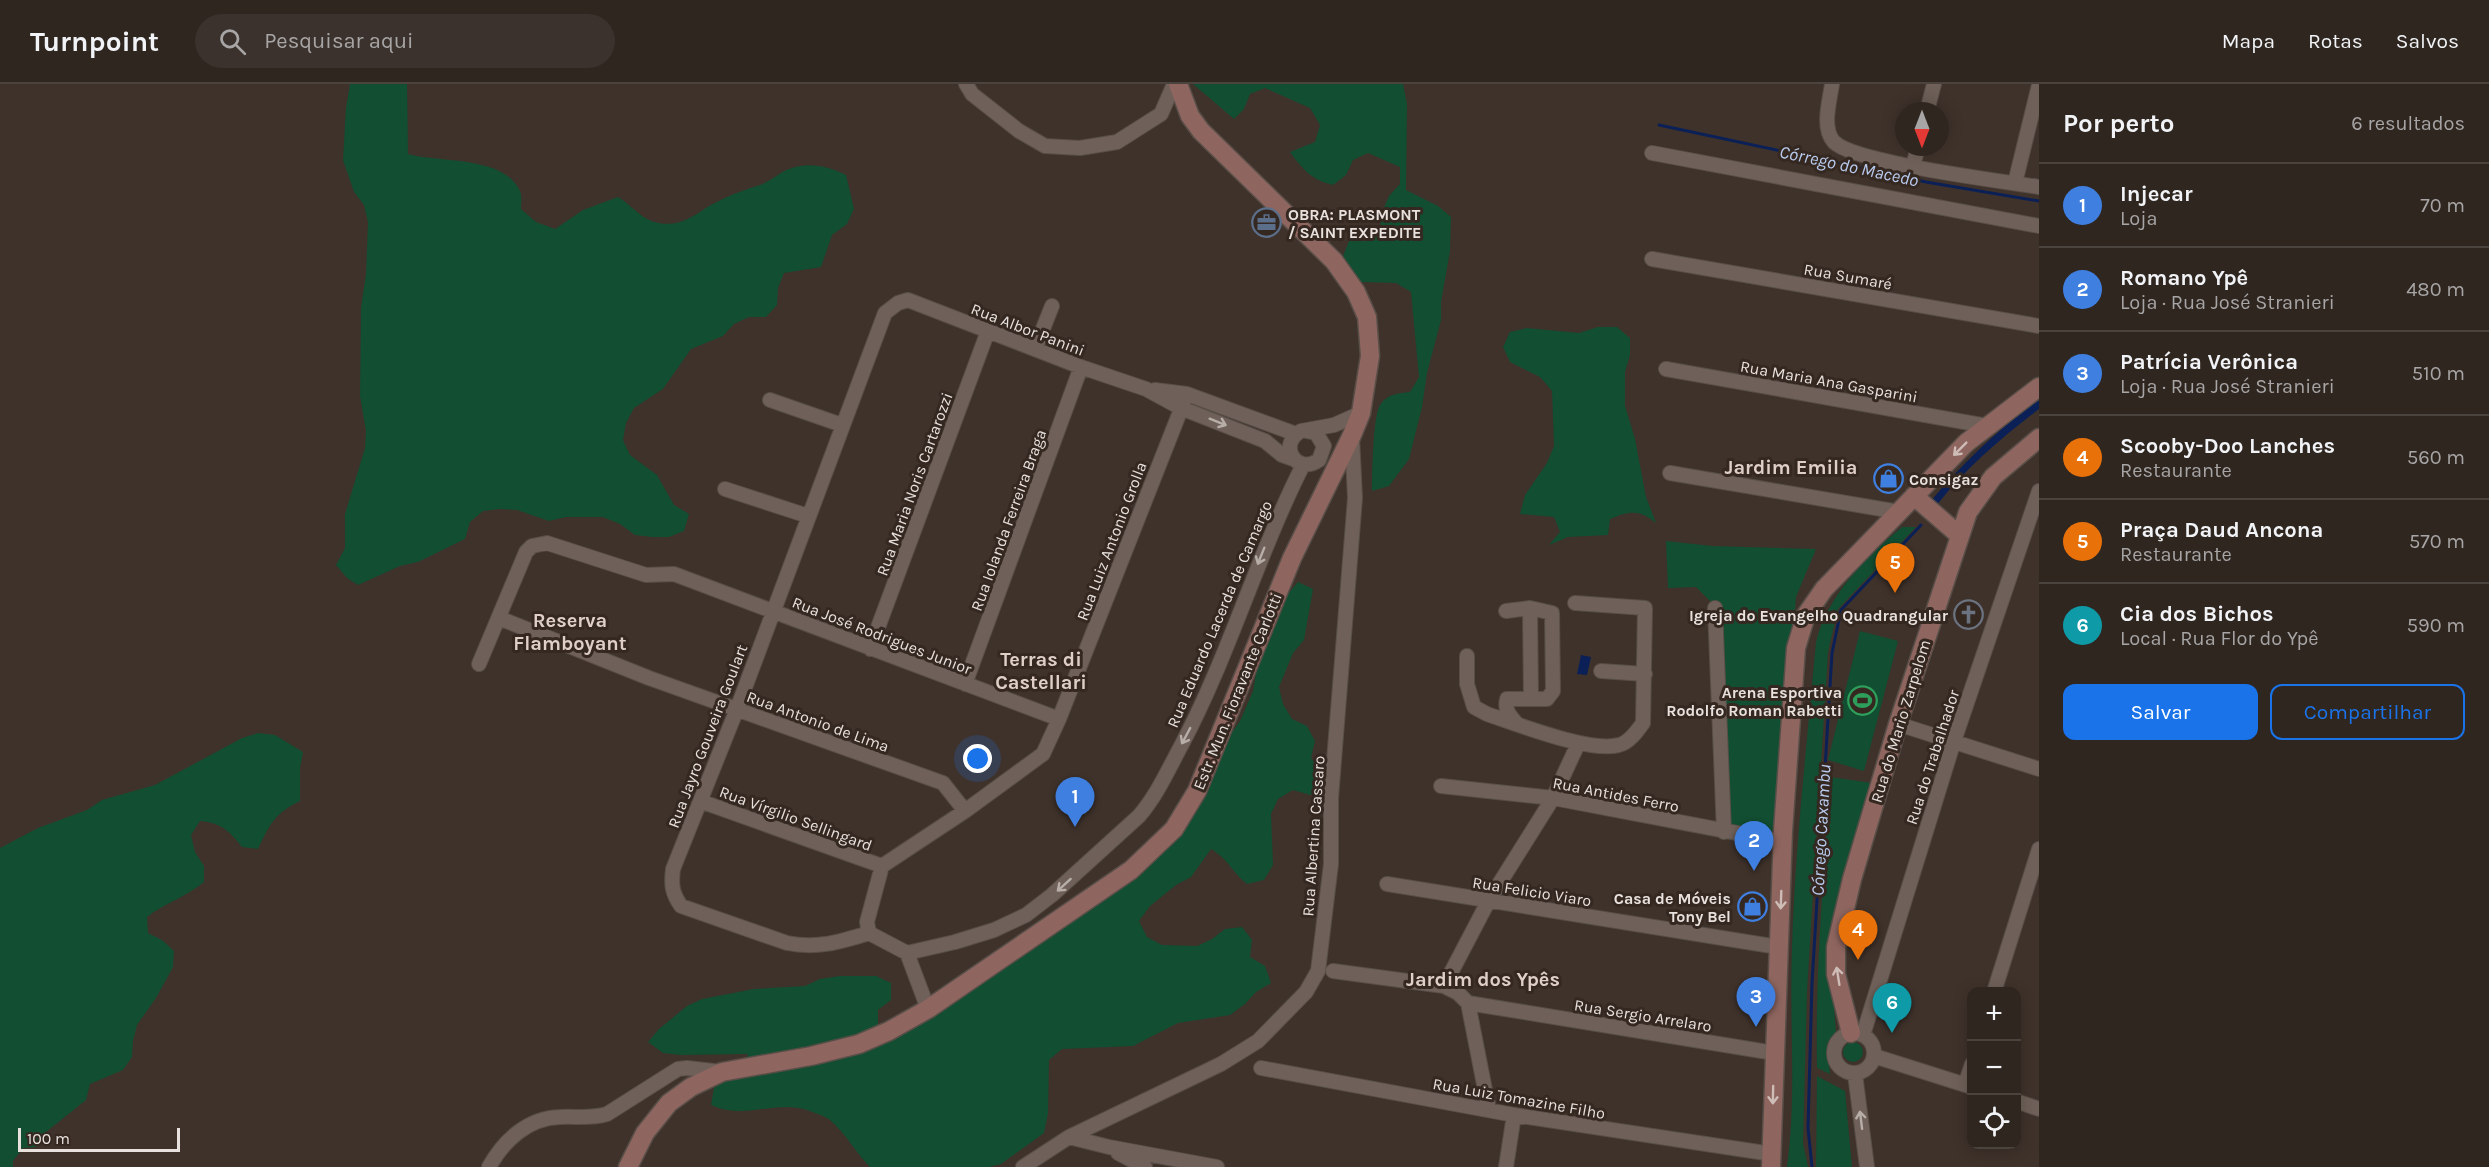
<!DOCTYPE html>
<html lang="pt">
<meta charset="utf-8">
<style>
:root{--surface:#2f2620;--page:#3b322d;--text:#f1f3f6;--muted:#a7a5a5;--line:#4a433e;--accent:#1a73e8}
body{margin:0;font-family:Karla,sans-serif;background:var(--page);color:var(--text)}
.controls{position:absolute;right:18px;bottom:18px;display:grid;overflow:hidden;border-radius:12px;box-shadow:0 3px 15px #0003}
.controls button{width:54px;height:54px;display:grid;place-items:center;padding:0;border:0;border-bottom:2px solid var(--line);background:var(--surface);color:var(--text);font:30px sans-serif}
.compass{position:absolute;left:1895px;top:18px;width:54px;height:54px;border-radius:50%;background:var(--surface);box-shadow:0 3px 15px #0003;rotate:180deg}
.scale{position:absolute;left:18px;bottom:15px;width:162px;box-sizing:border-box;padding-left:6px;border:3px solid #e9e1dd;border-top:0;font-size:16px;line-height:21px;white-space:nowrap;color:#e9e1dd;-webkit-text-stroke:4px #342821;paint-order:stroke}
.you{position:absolute;left:978px;top:675px;width:21px;height:21px;margin:-15px;border:4px solid #fff;border-radius:50%;background:#1a73e8;box-shadow:0 0 0 9px #1a73e833}
.badge{display:grid;place-items:center;width:39px;height:39px;border-radius:50%;background:var(--accent);color:#fff;font-size:20px;font-weight:700}
.pin{position:absolute;translate:-50% -50px;filter:drop-shadow(0 2px 3px #0008)}
.pin::after{content:'';position:absolute;top:32px;width:21px;height:18px;background:inherit;clip-path:polygon(0 0,100% 0,50% 100%)}
.list{margin:0;padding:0;list-style:none}
h2{display:flex;justify-content:space-between;align-items:center;height:78px;margin:0;padding:0 24px;font-size:26px}
h2 small{font-size:20px;font-weight:400;color:var(--muted)}
.list li{display:grid;grid-template-columns:39px 1fr auto;gap:18px;align-items:center;box-sizing:border-box;height:84px;padding:0 24px;border-top:2px solid var(--line)}
.list b{display:block;font-size:22px;white-space:nowrap}
.list p{margin:0;font-size:20px;white-space:nowrap;color:var(--muted)}
.list em{font-size:20px;font-style:normal;color:var(--muted)}
.actions{display:flex;gap:12px;padding:18px 24px}
.actions a{flex:1;padding:14px 0;border:2px solid var(--accent);border-radius:12px;text-align:center;font-size:21px;color:var(--accent)}
.actions .main{background:var(--accent);color:#fff}
.icon{flex:none;width:33px;height:33px;fill:none;stroke:currentColor;stroke-width:2;stroke-linecap:round;stroke-linejoin:round}
.map{position:relative;flex:none;width:2039px;height:1083px;overflow:hidden}
header{display:flex;align-items:center;gap:36px;box-sizing:border-box;height:84px;padding:0 30px;background:var(--surface);border-bottom:2px solid var(--line)}
header strong{font-size:28px}
nav{display:flex;gap:33px;margin-inline-start:auto;font-size:21px}
.search{width:420px;height:54px;background:var(--page);display:flex;align-items:center;gap:15px;box-sizing:border-box;padding:0 21px;border-radius:33px;color:var(--muted);font-size:22px}
main{display:flex}
aside{flex:1;background:var(--surface)}
.map>svg:first-child{display:block}
.green{fill:#124e32}
.water{fill:#0b2056}
.lines{fill:none;stroke-linecap:round;stroke-linejoin:round}
.stream{stroke:#0b2056;stroke-width:3}
.street-casing{stroke:#584e48;stroke-width:16}
.secondary-casing{stroke:#584e48;stroke-width:21}
.street{stroke:#6f6159;stroke-width:14}
.secondary{stroke:#8e655f;stroke-width:18}
.oneway{stroke:#b8aea8}
.oneway2{stroke:#cebcb7}
.labels{text-anchor:middle;stroke-width:6;stroke-linejoin:round;paint-order:stroke}
.poi-label{font-size:16px;font-weight:bold;fill:#e9e1dd;stroke:#342821;text-anchor:end}
.street-label{font-size:16px;fill:#e9e1dd;stroke:#342821}
.water-label{font-size:18px;font-style:italic;fill:#b9cbee;stroke:#342821}
.quarter-label{font-size:20px;font-weight:bold;fill:#dfcfc6;stroke:#342821}
</style>
<header>
<strong>Turnpoint</strong>
<div class="search"><svg class="icon" aria-label="search" viewBox="0 0 24 24"><circle cx="10" cy="10" r="6"/><path d="M15 15l6 6"/></svg>Pesquisar aqui</div>
<nav><a>Mapa</a><a>Rotas</a><a>Salvos</a></nav>
</header>
<main>
<div class="map">
<svg width="2039" height="1083" viewBox="0 0 2039 1083">
<rect width="100%" height="100%" fill="#3f322b"/>
<path class="green" d="M350,0H407L408,70C440,79 503,71 520,107C522,111 521,120 521,125L536,138L555,145L583,126L618,113C633,122 641,136 659,139C680,143 693,132 709,122C728,112 740,107 760,101C771,97 781,87 792,84C810,78 830,83 846,91L854,125L847,140L832,151L821,183L784,189L778,204L777,221L766,233H749L734,240L723,252L691,265L663,305L634,324L626,339L623,356L630,371L657,391L674,421L689,430L684,447L669,453H652L635,451L620,440L603,433H566L549,437L517,426L500,425L483,427L470,438L465,455L418,478L400,482L358,501L347,494L336,481L345,464V430L365,364L366,347L360,312L361,224L366,190L368,138L364,121L354,108L343,76L346,24Z
M1193,0H1403L1407,20L1406,106L1438,122L1451,133L1450,167L1441,218V236L1427,289L1422,323L1409,375L1389,402L1372,407C1372,391 1373,331 1380,321C1387,310 1399,309 1410,308L1419,293L1411,208L1396,199L1362,198L1347,189L1343,172L1349,157H1367L1380,145L1382,128L1389,112L1400,100V83L1368,69L1353,76L1346,91L1333,101C1312,96 1303,86 1290,68L1315,58L1320,41L1310,24L1265,4L1250,10L1244,25L1234,35Z
M1598,243H1617L1630,254V271L1625,288V322L1635,355L1646,413L1656,439C1639,425 1629,427 1610,435L1608,451L1568,453L1549,461L1560,448L1554,433L1520,430L1525,411L1547,379L1554,362L1552,307L1540,293L1510,278L1503,263L1510,248L1527,244L1579,249Z
M1902,443H1916L1838,525L1828,568L1807,907L1803,1059L1808,1083H1787C1797,1011 1789,936 1792,864C1795,762 1807,660 1816,558C1827,512 1866,473 1902,443Z
M1666,457L1712,462L1816,465L1796,513L1780,747L1729,748L1716,523L1696,503L1668,504Z
M1298,498L1313,505L1304,556L1293,569L1279,603L1283,620L1292,635L1307,642L1315,657L1311,674L1321,687L1325,704L1310,711L1293,706L1278,715L1271,730L1273,781L1264,796L1247,800C1231,787 1229,776 1211,765L1191,793L1176,801L1150,822L1139,837L1147,853L1162,861L1197,862L1212,855L1225,845L1242,843L1252,856L1250,873L1265,882L1271,899L1256,908L1245,920L1230,931L1178,939L1133,962L1062,965L1049,976L1048,1029L1044,1049L1001,1080L989,1083H870C856,1069 846,1050 831,1037C827,1033 820,1031 815,1029C777,1012 749,1038 711,1021L714,1004L742,985L748,970L680,971L663,969L648,958L659,945L687,922L702,915L754,905L805,902L820,895L840,892H876L891,899V916L878,926V943L908,931L919,918L936,916L1148,767L1240,637L1253,607L1256,590L1267,556L1287,511Z
M1860,547L1898,557L1864,687L1828,676Z
M258,649L275,651L303,668L300,684V717C274,730 270,740 258,765L242,763C229,747 222,739 200,737L191,751L195,768L204,782V798C186,813 165,819 147,833L148,849L162,856L174,867L173,883L156,914L137,941L133,957L132,973L123,986L90,1000L86,1016L46,1048L36,1063L23,1064L13,1077V1083H0V764L38,744L87,726L102,716L155,701L242,654Z
M1830,693L1872,699L1831,887L1836,948L1827,960L1830,990L1817,984C1815,887 1824,790 1830,693Z
M1843 968a10 10 0 1 1 20 0a10 10 0 1 1-20 0Z
M1817,992L1845,1007L1852,1083H1816Z"/>
<path class="water" d="M2039,316V325C2000,355 1967,383 1936,422L1930,418C1963,379 1998,345 2039,316Z
M1581,571L1591,573L1587,591L1577,590Z"/>
<g class="lines">
<path class="stream" d="M1659,41L1926,98L2039,117
M1812,1083L1808,1044L1812,899L1832,569L1841,526L1921,441"/>
<defs>
<path id="street" d="M966,0L972,10L1019,47L1045,62L1080,64L1117,58L1161,30L1174,0
M1832,0C1830,16 1821,44 1834,58C1855,79 2002,97 2039,103
M1927,27L1934,0
M1652,69L2039,142
M1913,82L1918,63
M2015,99L2039,1
M1652,175L2039,242
M1035,265L1052,222
M1666,285L1987,342
M1155,306L1187,310L1296,350
M770,316L842,341
M1306,347L1316,349L1324,362L1319,376C1296,392 1277,360 1301,347L1334,341L1361,329
M1670,389L1899,428
M725,405L808,432
M1530,524L1531,615
M1715,524L1724,748
M1506,527L1530,524L1552,529L1553,607L1547,615H1507C1504,626 1510,632 1517,640
M499,534L649,594L943,699L965,727
M870,565L988,247
M1467,572V600L1474,623L1487,630C1517,640 1590,669 1619,661C1629,659 1638,646 1643,639L1645,524L1575,519
M479,580L526,468L532,462L547,459L646,491L674,490L1059,635
M1601,587L1645,590
M965,600L1081,283
M1898,640L2039,685
M1441,702L1553,714L1784,758
M700,717L882,782
M1387,800L1778,863
M869,849L867,838L882,782L965,727L1043,670L1059,635L1187,310
M907,869L955,858L994,846L1026,831L1052,811L1139,732C1157,711 1168,686 1181,662C1229,572 1257,472 1303,381
M1333,887L1444,902L1458,909L1468,919L1774,969
M1444,902L1489,816L1553,714L1578,660
M1994,908L2039,765
M1468,919L1489,1026
M928,925L907,869L869,849C840,858 817,865 787,859L681,822C672,809 671,801 673,785L737,625L885,229L898,219L908,216L1081,283L1146,305L1181,324L1265,357L1282,371L1293,375
M1834 969a20 20 0 1 1 40 0a20 20 0 1 1-40 0Z
M1863,951L1954,657L2039,407
M1874,972L1972,1003
M1261,984L1514,1031L1772,1070
M1855,990L1867,1083
M1965,1001L1972,980
M2016,1017L2039,1025
M1069,1053L1109,1063L1217,1083
M1118,1069L1145,1083
M489,1083C504,1056 528,1034 560,1033C576,1032 590,1035 607,1030L678,985L687,984L722,988
M1023,1083L1069,1053L1221,980L1258,957L1306,908L1318,887L1331,780V714L1355,414L1352,353
M1506,1083L1514,1031"/>
<path id="secondary" d="M1914,412L1959,451
M1851,949L1836,890V863L1852,795L1898,640L1968,428L1993,393L2039,354
M628,1083L645,1049L669,1019L691,1003L722,988L811,972L859,960L889,947L928,925L1131,786L1174,745L1197,707L1292,474L1352,351L1361,329L1370,272L1367,233L1356,208L1334,177L1201,47L1190,32L1178,0
M1771,1083L1783,747L1796,564L1806,531L1824,505L1966,359L2039,303"/>
</defs>
<use href="#street" class="street-casing"/>
<use href="#secondary" class="secondary-casing"/>
<use href="#street" class="street"/>
<use href="#secondary" class="secondary"/>
</g>
<defs><path id="oneway-shaft" d="M-6 0H5M1.5-3L5.5 0L1.5 3" fill="none" stroke-width="1.6" stroke-linecap="round" stroke-linejoin="round" transform="scale(1.5)"/></defs>
<g class="oneway">
<use href="#oneway-shaft" transform="translate(1218 338) rotate(22)"/>
<use href="#oneway-shaft" transform="translate(1261 472) rotate(112)"/>
<use href="#oneway-shaft" transform="translate(1186 652) rotate(118)"/>
<use href="#oneway-shaft" transform="translate(1064 801) rotate(138)"/>
<use href="#oneway-shaft" transform="translate(1861 1036) rotate(-97)"/>
</g>
<g class="oneway2">
<use href="#oneway-shaft" transform="translate(1960 365) rotate(135)"/>
<use href="#oneway-shaft" transform="translate(1781 816) rotate(92)"/>
<use href="#oneway-shaft" transform="translate(1838 892) rotate(-99)"/>
<use href="#oneway-shaft" transform="translate(1773 1011) rotate(91)"/>
</g>
<defs>
<symbol id="office-ring" viewBox="-11 -11 22 22"><circle r="9.5" fill="#342821" stroke="#5c6f8a" stroke-width="1.5"/><path d="M-6-3h4V-5.5h4V-3h4V5H-6ZM-1-4.5V-3h2v-1.5ZM-6 0V1H6V0Z" fill="#5c6f8a"/></symbol>
<symbol id="shop-ring" viewBox="-11 -11 22 22"><circle r="9.5" fill="#342821" stroke="#3f7fe0" stroke-width="1.5"/><path d="M-5-2.5h2.3a2.7 3.5 0 0 1 5.4 0H5L5.5 6h-11ZM-1.5-2.5h3a1.5 2.3 0 0 0-3 0Z" fill="#3f7fe0"/></symbol>
<symbol id="church-ring" viewBox="-11 -11 22 22"><circle r="9.5" fill="#342821" stroke="#6b7280" stroke-width="1.5"/><path d="M-1.2-6h2.4v3.5h3.3v2.4h-3.3V6h-2.4V-.1h-3.3v-2.4h3.3Z" fill="#6b7280"/></symbol>
<symbol id="stadium-ring" viewBox="-11 -11 22 22"><circle r="9.5" fill="#342821" stroke="#2e9e5b" stroke-width="1.5"/><path d="M0-5a6.5 5 0 1 0 0 10a6.5 5 0 1 0 0-10ZM-3.5-1.8h7v3.6h-7Z" fill="#2e9e5b"/></symbol>
</defs>
<g fill-rule="evenodd">
<use href="#office-ring" x="1250" y="122" width="33" height="33"/>
<use href="#shop-ring" x="1872" y="378" width="33" height="33"/>
<use href="#church-ring" x="1952" y="514" width="33" height="33"/>
<use href="#stadium-ring" x="1846" y="600" width="33" height="33"/>
<use href="#shop-ring" x="1736" y="806" width="33" height="33"/>
</g>
<g class="labels">
<g class="poi-label">
<text x="1288" y="136" text-anchor="start">OBRA: PLASMONT<tspan x="1288" dy="18">/ SAINT EXPEDITE</tspan></text>
<text x="1909" y="401" text-anchor="start">Consigaz</text>
<text x="1948" y="537">Igreja do Evangelho Quadrangular</text>
<text x="1842" y="614">Arena Esportiva<tspan x="1842" dy="18">Rodolfo Roman Rabetti</tspan></text>
<text x="1731" y="820">Casa de Móveis<tspan x="1731" dy="18">Tony Bel</tspan></text>
</g>
<g class="street-label">
<text transform="translate(1848 192) rotate(10)" y="6">Rua Sumaré</text>
<text transform="translate(1028 245) rotate(21)" y="6">Rua Albor Panini</text>
<text transform="translate(1829 297) rotate(10)" y="6">Rua Maria Ana Gasparini</text>
<text transform="translate(914 400) rotate(-70)" y="6">Rua Maria Noris Cartarozzi</text>
<text transform="translate(1008 436) rotate(-70)" y="6">Rua Iolanda Ferreira Braga</text>
<text transform="translate(1111 457) rotate(-69)" y="6">Rua Luiz Antonio Grolla</text>
<text transform="translate(1219 530) rotate(-67)" y="6">Rua Eduardo Lacerda de Camargo</text>
<text transform="translate(882 551) rotate(21)" y="6">Rua José Rodrigues Junior</text>
<text transform="translate(1237 607) rotate(-68)" y="6">Estr. Mun. Fioravante Carlotti</text>
<text transform="translate(818 637) rotate(20)" y="6">Rua Antonio de Lima</text>
<text transform="translate(1900 637) rotate(-73)" y="6">Rua do Mario Zarpelom</text>
<text transform="translate(707 652) rotate(-69)" y="6">Rua Jayro Gouveira Goulart</text>
<text transform="translate(1932 673) rotate(-72)" y="6">Rua do Trabalhador</text>
<text transform="translate(1616 710) rotate(11)" y="6">Rua Antides Ferro</text>
<text transform="translate(796 734) rotate(20)" y="6">Rua Vírgilio Sellingard</text>
<text transform="translate(1313 752) rotate(-86)" y="6">Rua Albertina Cassaro</text>
<text transform="translate(1532 807) rotate(9)" y="6">Rua Felicio Viaro</text>
<text transform="translate(1643 931) rotate(9)" y="6">Rua Sergio Arrelaro</text>
<text transform="translate(1519 1014) rotate(10)" y="6">Rua Luiz Tomazine Filho</text>
</g>
<g class="water-label">
<text transform="translate(1849 82) rotate(12)" y="6">Córrego do Macedo</text>
<text transform="translate(1821 746) rotate(-87)" y="6">Córrego Caxambu</text>
</g>
<g class="quarter-label">
<text x="1791" y="390">Jardim Emilia</text>
<text x="570" y="543">Reserva<tspan x="570" dy="23">Flamboyant</tspan></text>
<text x="1041" y="582">Terras di<tspan x="1041" dy="23">Castellari</tspan></text>
<text x="1483" y="902">Jardim dos Ypês</text>
</g>
</g>
</svg>
<div class="controls">
<button>+</button>
<button>−</button>
<button><svg class="icon" aria-label="locate" viewBox="0 0 24 24"><circle cx="12" cy="12" r="6"/><path d="M12 2v4M12 18v4M2 12h4M18 12h4"/></svg></button>
</div>
<svg class="compass" viewBox="-18 -18 36 36"><path d="M0-13l5 13h-10z" fill="#e53935"/><path d="M0 13l5-13h-10z" fill="#a7a5a5"/></svg>
<div class="scale">100 m</div>
<div class="you"></div>
<div class="pin badge" style="left:1075px;top:743px;background:#3f7fe0">1</div>
<div class="pin badge" style="left:1754px;top:787px;background:#3f7fe0">2</div>
<div class="pin badge" style="left:1756px;top:943px;background:#3f7fe0">3</div>
<div class="pin badge" style="left:1858px;top:876px;background:#e8710a">4</div>
<div class="pin badge" style="left:1895px;top:509px;background:#e8710a">5</div>
<div class="pin badge" style="left:1892px;top:949px;background:#0f9aa8">6</div>
</div>
<aside>
<h2>Por perto<small>6 resultados</small></h2>
<ul class="list">
<li><span class="badge" style="background:#3f7fe0">1</span><div><b>Injecar</b><p>Loja</p></div><em>70 m</em></li>
<li><span class="badge" style="background:#3f7fe0">2</span><div><b>Romano Ypê</b><p>Loja · Rua José Stranieri</p></div><em>480 m</em></li>
<li><span class="badge" style="background:#3f7fe0">3</span><div><b>Patrícia Verônica</b><p>Loja · Rua José Stranieri</p></div><em>510 m</em></li>
<li><span class="badge" style="background:#e8710a">4</span><div><b>Scooby-Doo Lanches</b><p>Restaurante</p></div><em>560 m</em></li>
<li><span class="badge" style="background:#e8710a">5</span><div><b>Praça Daud Ancona</b><p>Restaurante</p></div><em>570 m</em></li>
<li><span class="badge" style="background:#0f9aa8">6</span><div><b>Cia dos Bichos</b><p>Local · Rua Flor do Ypê</p></div><em>590 m</em></li>
</ul>
<div class="actions"><a class="main">Salvar</a><a>Compartilhar</a></div>
</aside>
</main>
